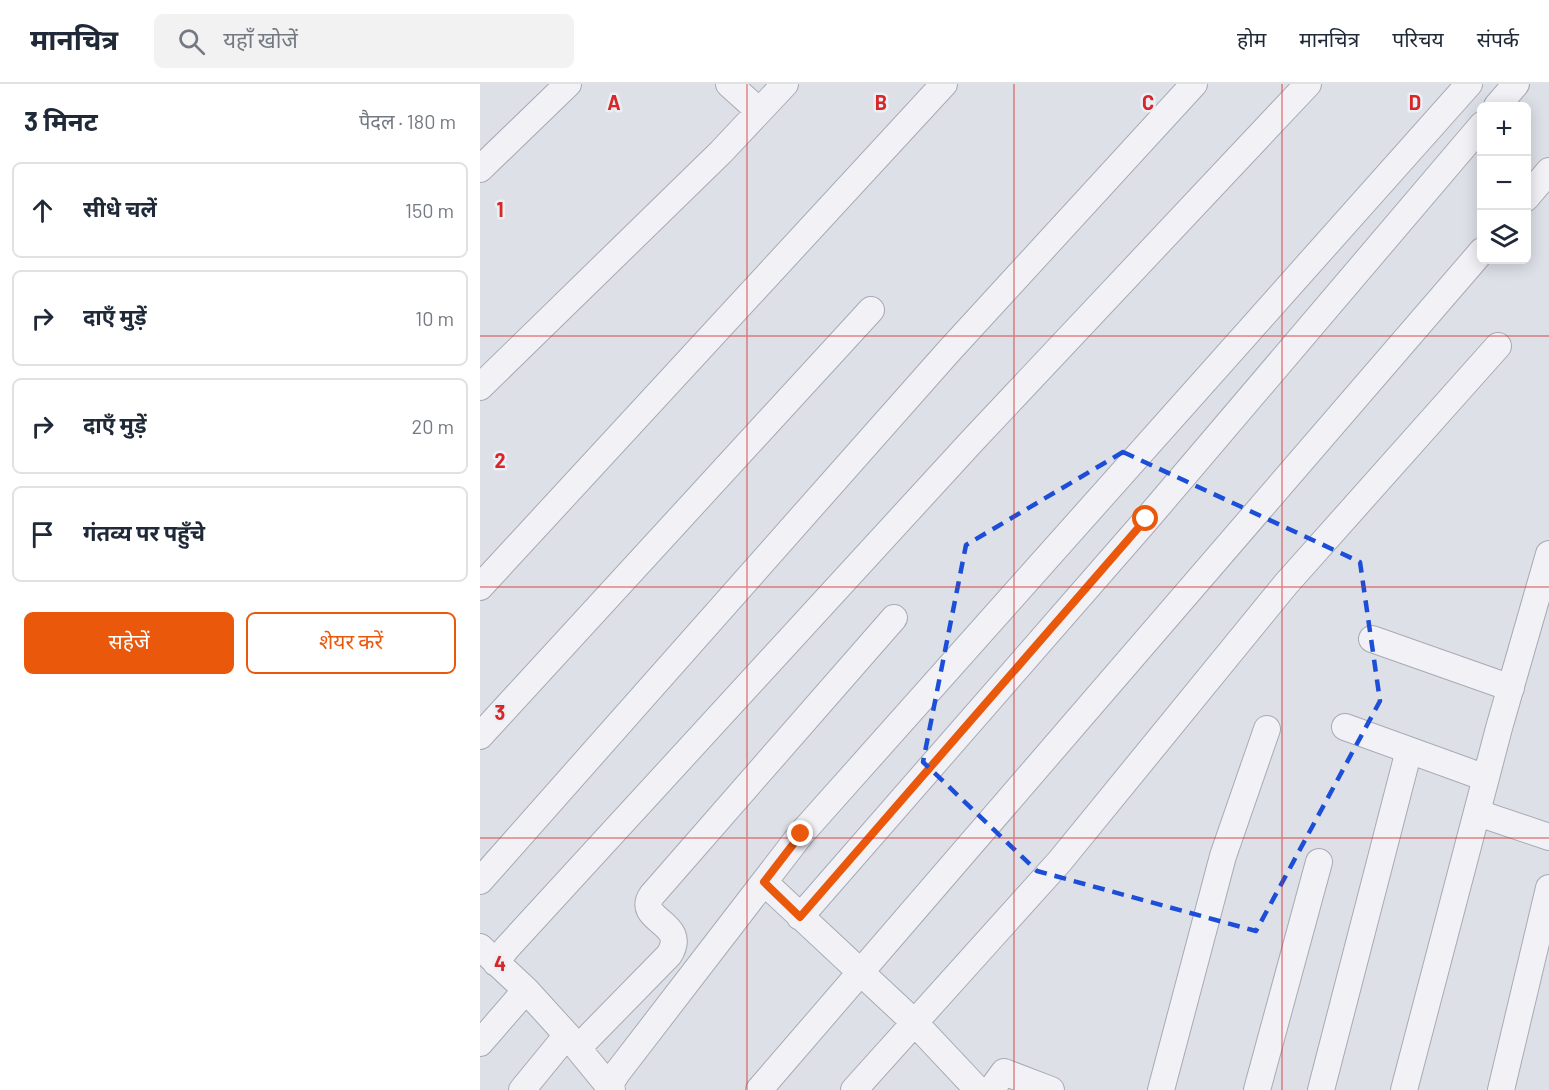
<!DOCTYPE html>
<html lang="hi">
<meta charset="utf-8">
<style>
:root{--surface:#fff;--page:#f2f2f3;--text:#1f2937;--muted:#747a83;--line:#e0e1e3;--accent:#ea580c}
body{margin:0;font-family:Barlow,"Noto Sans Devanagari",sans-serif;background:var(--page);color:var(--text)}
.controls{position:absolute;right:18px;top:18px;display:grid;overflow:hidden;border-radius:9px;box-shadow:0 3px 15px #0003}
.controls button{width:54px;height:54px;display:grid;place-items:center;padding:0;border:0;border-bottom:2px solid var(--line);background:var(--surface);color:var(--text);font:30px sans-serif}
.stop{position:absolute;width:18px;height:18px;margin:-14px;border:4px solid #ea580c;border-radius:50%;background:#fff}
.stop.end{background:#ea580c;border-color:#fff;box-shadow:0 2px 6px #0008}
.list{margin:0;padding:0;list-style:none}
h2{display:flex;justify-content:space-between;align-items:center;height:78px;margin:0;padding:0 24px;font-size:26px}
h2 small{font-size:20px;font-weight:400;color:var(--muted)}
.list li{display:grid;grid-template-columns:39px 1fr auto;gap:18px;align-items:center;box-sizing:border-box;height:96px;margin:0 12px 12px;padding:0 12px;border:2px solid var(--line);border-radius:9px}
.list b{display:block;font-size:22px;white-space:nowrap}
.list em{font-size:20px;font-style:normal;color:var(--muted)}
.actions{display:flex;gap:12px;padding:18px 24px}
.actions a{flex:1;padding:14px 0;border:2px solid var(--accent);border-radius:9px;text-align:center;font-size:21px;color:var(--accent)}
.actions .main{background:var(--accent);color:#fff}
.icon{flex:none;width:33px;height:33px;fill:none;stroke:currentColor;stroke-width:2;stroke-linecap:round;stroke-linejoin:round}
.map{position:relative;flex:none;width:1069px;height:1006px;overflow:hidden}
header{display:flex;align-items:center;gap:36px;box-sizing:border-box;height:84px;padding:0 30px;background:var(--surface);border-bottom:2px solid var(--line)}
header strong{font-size:28px}
nav{display:flex;gap:33px;margin-inline-start:auto;font-size:21px}
.search{width:420px;height:54px;background:var(--page);display:flex;align-items:center;gap:15px;box-sizing:border-box;padding:0 21px;border-radius:9px;color:var(--muted);font-size:22px}
main{display:flex}
aside{flex:1;background:var(--surface)}
.map>svg:first-child{display:block}
.lines{fill:none;stroke-linecap:round;stroke-linejoin:round}
.minor-casing{stroke:#a7aab5;stroke-width:28}
.minor{stroke:#f1f1f6;stroke-width:26}
.route{stroke:#ea580c;stroke-width:8}
.marked{fill:none;stroke:#1d4ed8;stroke-width:4.5;stroke-dasharray:12 8;stroke-linejoin:round}
.grid{fill:none;stroke:#d62828;stroke-width:1.5;stroke-opacity:0.55}
.grid-label{font-size:20px;text-anchor:middle;font-weight:bold;fill:#d62828;stroke:#edeff5;stroke-width:5;stroke-linejoin:round;paint-order:stroke}
</style>
<header>
<strong>मानचित्र</strong>
<div class="search"><svg class="icon" aria-label="search" viewBox="0 0 24 24"><circle cx="10" cy="10" r="6"/><path d="M15 15l6 6"/></svg>यहाँ खोजें</div>
<nav><a>होम</a><a>मानचित्र</a><a>परिचय</a><a>संपर्क</a></nav>
</header>
<main>
<aside>
<h2>3 मिनट<small>पैदल · 180 m</small></h2>
<ul class="list">
<li><svg class="icon" aria-label="ahead" viewBox="0 0 24 24"><path d="M12 20V5M6 11l6-6 6 6"/></svg><div><b>सीधे चलें</b></div><em>150 m</em></li>
<li><svg class="icon" aria-label="right" viewBox="0 0 24 24"><path d="M7 20v-9h11M14 6l5 5-5 5"/></svg><div><b>दाएँ मुड़ें</b></div><em>10 m</em></li>
<li><svg class="icon" aria-label="right" viewBox="0 0 24 24"><path d="M7 20v-9h11M14 6l5 5-5 5"/></svg><div><b>दाएँ मुड़ें</b></div><em>20 m</em></li>
<li><svg class="icon" aria-label="arrive" viewBox="0 0 24 24"><path d="M6 21V4h12l-3 4 3 4H6"/></svg><div><b>गंतव्य पर पहुँचे</b></div></li>
</ul>
<div class="actions"><a class="main">सहेजें</a><a>शेयर करें</a></div>
</aside>
<div class="map">
<svg width="1069" height="1006" viewBox="0 0 1069 1006">
<rect width="100%" height="100%" fill="#dee0e8"/>
<g class="lines">
<defs>
<path id="minor" d="M249,0L279,27
M1017,22L1036,0
M0,85L88,0
M1046,114L1069,87
M0,303L241,68L305,0
M0,503L464,0
M892,555L1031,604
M865,643L1006,694
M0,652L391,226
M998,729L1069,753
M0,797L469,267L714,0
M284,798L435,939L498,1006
M320,833L667,435L1002,41
M0,863L46,906L87,951L132,1006
M16,879L26,865L493,356L828,0
M0,959L46,906
M98,964L189,871C210,838 154,837 172,811L414,534
M129,1002L137,989L321,750L989,0
M42,1006L87,951
M279,1006L1002,167
M374,1006L580,777L806,500L1018,262
M511,1006L524,988L571,1006
M681,1006L743,772L787,645
M777,1006L839,778
M841,1006L929,666
M924,1006L1019,644L1069,470
M1021,1006L1069,804"/>
</defs>
<use href="#minor" class="minor-casing"/>
<use href="#minor" class="minor"/>
</g>
<g class="lines">
<path class="route" d="M321,750L284,798L320,833L666,435"/>
</g>
<path class="marked" d="M643,368L880,478L900,617L776,847L557,787L443,678L486,461Z"/>
<path class="grid" d="M267,0V1006M534,0V1006M802,0V1006M0,252H1069M0,503H1069M0,754H1069"/>
<g class="grid-label">
<text x="134" y="26">A</text>
<text x="401" y="26">B</text>
<text x="668" y="26">C</text>
<text x="935" y="26">D</text>
<text x="20" y="133">1</text>
<text x="20" y="384">2</text>
<text x="20" y="636">3</text>
<text x="20" y="887">4</text>
</g>
</svg>
<div class="controls">
<button>+</button>
<button>−</button>
<button><svg class="icon" aria-label="layers" viewBox="0 0 24 24"><path d="M12 4l9 5-9 5-9-5zM3 14l9 5 9-5"/></svg></button>
</div>
<div class="stop" style="left:666px;top:435px"></div>
<div class="stop end" style="left:321px;top:750px"></div>
</div>
</main>
